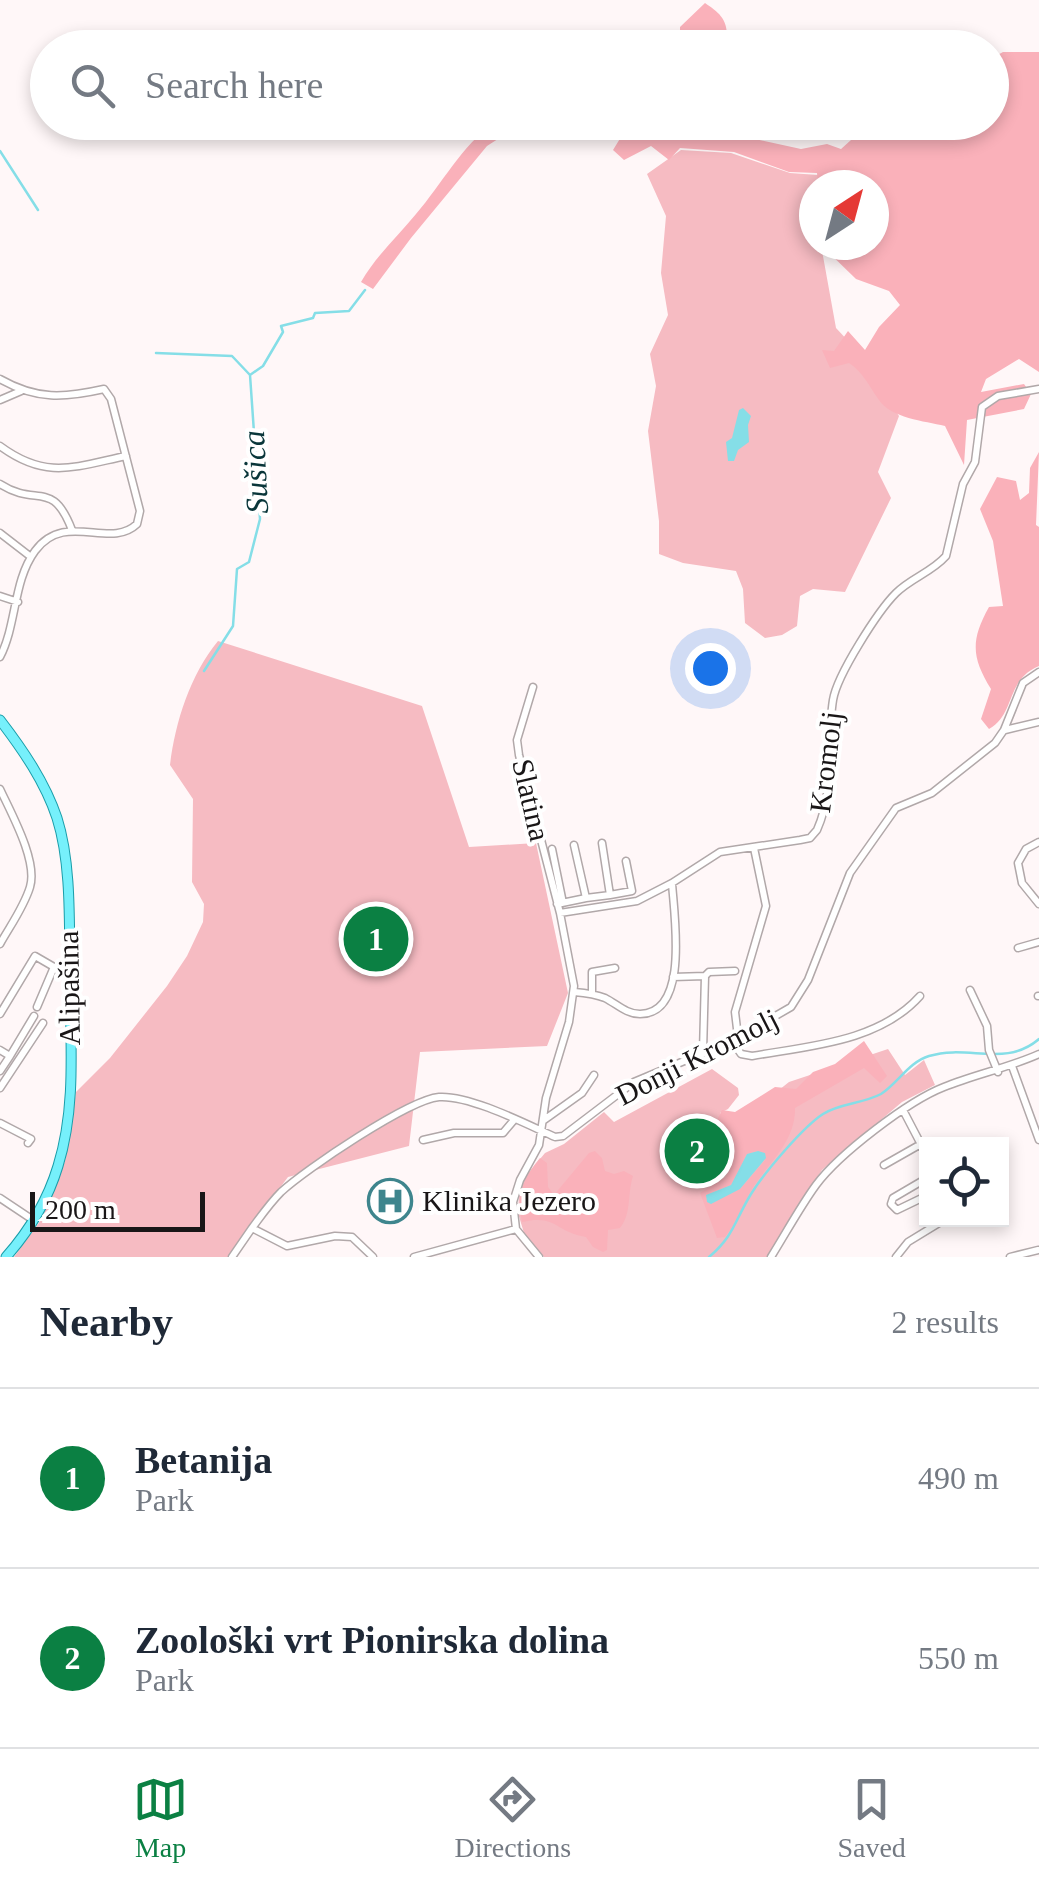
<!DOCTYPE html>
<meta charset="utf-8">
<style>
:root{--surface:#fff;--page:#f2f2f3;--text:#1f2937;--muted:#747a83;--line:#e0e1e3;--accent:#0b8043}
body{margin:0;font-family:Georgia,serif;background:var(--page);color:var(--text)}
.controls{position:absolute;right:30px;bottom:30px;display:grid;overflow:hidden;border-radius:0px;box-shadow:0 5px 15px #0003}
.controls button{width:90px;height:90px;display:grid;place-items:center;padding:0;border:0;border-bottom:2px solid var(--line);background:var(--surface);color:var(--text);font:50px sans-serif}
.compass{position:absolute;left:799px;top:170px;width:90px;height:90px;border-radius:50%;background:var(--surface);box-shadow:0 5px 15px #0003;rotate:36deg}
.scale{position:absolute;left:30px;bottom:25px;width:175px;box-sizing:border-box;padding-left:10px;border:5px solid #191617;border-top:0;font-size:28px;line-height:35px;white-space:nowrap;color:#191617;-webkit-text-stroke:8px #fff;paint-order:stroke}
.you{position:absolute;left:710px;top:668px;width:35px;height:35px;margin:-25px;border:8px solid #fff;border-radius:50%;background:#1a73e8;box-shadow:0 0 0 15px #1a73e833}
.badge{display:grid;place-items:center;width:65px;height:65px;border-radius:50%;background:var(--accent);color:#fff;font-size:32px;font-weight:700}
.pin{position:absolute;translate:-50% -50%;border:5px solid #fff;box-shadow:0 2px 10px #0006}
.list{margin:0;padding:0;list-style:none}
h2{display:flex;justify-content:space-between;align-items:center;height:130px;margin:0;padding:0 40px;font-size:42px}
h2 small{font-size:32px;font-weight:400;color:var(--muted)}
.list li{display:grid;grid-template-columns:65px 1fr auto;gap:30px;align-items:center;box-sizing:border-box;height:180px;padding:0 40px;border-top:2px solid var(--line)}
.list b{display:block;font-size:38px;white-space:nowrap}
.list p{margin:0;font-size:32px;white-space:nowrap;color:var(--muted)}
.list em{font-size:32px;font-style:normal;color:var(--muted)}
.icon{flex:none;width:55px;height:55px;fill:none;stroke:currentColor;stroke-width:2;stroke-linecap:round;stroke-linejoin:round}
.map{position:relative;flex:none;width:1039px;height:1257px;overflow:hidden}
.search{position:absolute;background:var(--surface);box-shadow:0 5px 15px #0003;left:30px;right:30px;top:30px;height:110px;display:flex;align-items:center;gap:25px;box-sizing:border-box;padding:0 35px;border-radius:55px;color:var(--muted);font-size:38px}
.sheet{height:490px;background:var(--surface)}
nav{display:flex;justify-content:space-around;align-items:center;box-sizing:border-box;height:140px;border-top:2px solid var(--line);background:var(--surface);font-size:28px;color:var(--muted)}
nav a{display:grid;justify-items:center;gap:5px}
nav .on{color:var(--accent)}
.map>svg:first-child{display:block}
.green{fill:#f6bbc2}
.forest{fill:#fab1ba;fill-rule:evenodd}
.water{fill:#85dee7}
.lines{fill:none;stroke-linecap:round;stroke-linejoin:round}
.stream{stroke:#85dee7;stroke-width:2.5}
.minor-casing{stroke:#b1a8a9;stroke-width:9}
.major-casing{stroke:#1a9da9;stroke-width:11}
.minor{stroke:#fff;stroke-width:6}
.major{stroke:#76f0fb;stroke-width:9}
.labels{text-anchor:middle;stroke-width:8;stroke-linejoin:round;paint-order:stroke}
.street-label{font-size:30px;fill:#191617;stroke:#fff}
.poi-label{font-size:30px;fill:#191617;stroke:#fff;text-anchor:start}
.water-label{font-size:32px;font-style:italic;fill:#09363a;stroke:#fff}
</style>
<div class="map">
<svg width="1039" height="1257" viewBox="0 0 1039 1257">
<rect width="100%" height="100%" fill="#fff7f8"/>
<path class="green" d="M681,150L731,153L790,173L818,175V185H814V245H821L836,328L851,344L899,416L878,472L891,498L845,592L813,589L800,596L797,626L782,635L765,638L745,623L743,589L736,571L683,563L659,554V521L648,431L656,386L650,354L668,315L661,273L666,216L647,174Z
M218,641L422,706L469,847L536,843L568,993L547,1046L420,1052L409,1146L288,1177L228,1257H14L41,1220L65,1161L76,1092L110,1058L167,986L187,956L203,922L204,904L192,882L193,799L170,765C175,723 190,675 218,641Z
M888,1049L905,1075L924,1060L935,1085L902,1102L822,1170L767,1257H544L524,1233L518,1213L519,1195L525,1177L545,1153L564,1144L604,1112L614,1122L712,1069L738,1088L739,1095L728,1109L720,1113L729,1130L789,1082Z"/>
<path class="forest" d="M705,3C718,12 727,18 727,36L712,47H680V27Z
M1003,52H1039V372L1019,359L986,379L981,392L1024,384L1031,394L1024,409L967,420L964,465L945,426C924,421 891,418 879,400C868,385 864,373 849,363L830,368L822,350L834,351L848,331L865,350L879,327L900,305L889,291L856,279L823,247L874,245V185H818L817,173L789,172L734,152L680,148L669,160L651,146L624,160L613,150L621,137L602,123H729L746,137L801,149L827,144L841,149L870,123L992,122V58Z
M494,123H523L487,146L411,238L373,289L361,282C376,256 397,237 416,214C442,184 462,145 494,123Z
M1039,452L1036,525L1039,527V666C1005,680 1016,714 989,729L981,719L991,689C972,658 970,641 989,607L1003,606L993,541L980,509L997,477L1016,481L1020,500L1029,493L1030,468Z
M864,1041L887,1076L880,1083L864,1068L795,1108C796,1140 770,1162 754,1186C743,1203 738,1222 725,1237L717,1238L700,1193L726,1177L731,1168L718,1167L719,1157L707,1140L722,1110L735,1112L775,1087L796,1089L813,1072L835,1064ZM758,1151L765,1160L740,1189L708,1194L731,1185L747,1154Z
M595,1151L602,1158L605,1171L614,1174L624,1171L633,1176C627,1195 632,1213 620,1228L608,1230L607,1250L603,1252L593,1247L586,1237C553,1231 557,1214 522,1222C516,1196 523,1178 540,1158L547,1163L548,1187L554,1195L589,1153Z"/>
<path class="water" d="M743,408L751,416L748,425L749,442L738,450L734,461H728L726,442L732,438L739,410Z
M758,1151L765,1153L766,1158L740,1189L711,1204L707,1202L706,1195L731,1185L747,1154Z"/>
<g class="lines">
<path class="stream" d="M0,151L38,210
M156,353L232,356L250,375
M204,671L233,626L237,569L249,562L260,519L250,375L263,366L283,332L281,326L313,318L315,313L349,311L365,290
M709,1257C734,1236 735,1220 751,1194C764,1173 803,1127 823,1114C840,1103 862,1104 881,1094C898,1083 909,1062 929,1056C969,1044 1005,1068 1039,1039"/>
<defs>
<path id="minor" d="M0,379C37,400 64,398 104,389L111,399L140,511L137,524C110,550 65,510 35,551C13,581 17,624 0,657
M0,400L21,391
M0,446C46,480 74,467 126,456
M0,484C37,508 52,478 72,530
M0,533L31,557
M0,596L18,602
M533,687L517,740L519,755L560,913L574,986L569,1022L546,1098L539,1145L520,1180L513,1202L516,1229L539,1257
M1005,730L1039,722
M0,789C11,813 38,861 30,887C24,907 10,926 0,944
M1039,842L1026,849L1018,863L1022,883L1039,904
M552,849L563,903
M610,895L632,891L626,861
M586,898L610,895L602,843
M557,904L586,898L574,845
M560,913L637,901L672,883L720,852L800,840L810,838L817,830C836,787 826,744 833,700C837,675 878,611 896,593C911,578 932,572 946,556L963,484L975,462L982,407L998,396L1039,389
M1018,948L1039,942
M673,977L705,976
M970,990L987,1026L989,1050L998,1072
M574,992C585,993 595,994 605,998C617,1004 626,1014 640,1014C690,1014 674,915 672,883
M592,994V972L615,968
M1038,996H1039
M0,1014L35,956L54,967L37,1007
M738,1037L735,1012L766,906L754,848
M732,1041L741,1054L752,1056C809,1046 879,1042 920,996
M0,1050L10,1056L34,1016
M703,1052L705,976L709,972L735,971
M1012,1066L1039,1140
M0,1071L10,1056
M0,1088L43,1023
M903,1110L926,1154
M544,1120L582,1093L594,1075
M0,1123L31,1139L28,1143
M423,1140L454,1133H503L514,1120
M884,1165L921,1144
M926,1185L922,1181L893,1198L891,1204L897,1210L926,1196
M0,1198L33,1220
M252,1228C261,1216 270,1203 281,1192C306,1169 408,1100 439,1097C470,1095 526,1124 555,1137L563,1136L634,1082L732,1041L791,1007L808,980L850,873L896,808L932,793L995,743L1004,730L1023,683L1039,672
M232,1257L252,1228L287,1246L335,1236L352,1237L373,1257
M414,1257L516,1229
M771,1257C786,1233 800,1207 816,1185C839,1154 908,1101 944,1087C976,1074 1008,1068 1039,1054
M896,1257L908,1242L944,1220
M1010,1257L1038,1250"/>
<path id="major" d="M0,720C23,750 45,782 57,818C72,865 69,928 70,977C70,1039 77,1105 58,1166C48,1199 29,1231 6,1257"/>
</defs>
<use href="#minor" class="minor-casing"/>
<use href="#major" class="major-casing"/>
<use href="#minor" class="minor"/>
<use href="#major" class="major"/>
</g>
<defs>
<symbol id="hospital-ring" viewBox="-11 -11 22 22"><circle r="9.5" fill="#fff" stroke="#3e858d" stroke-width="1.5"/><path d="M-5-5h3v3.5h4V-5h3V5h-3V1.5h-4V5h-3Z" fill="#3e858d"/></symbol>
</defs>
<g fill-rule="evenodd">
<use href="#hospital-ring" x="365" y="1176" width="50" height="50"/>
</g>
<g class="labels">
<g class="street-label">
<text transform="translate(826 762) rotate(-83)" y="10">Kromolj</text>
<text transform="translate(531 800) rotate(77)" y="10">Slatina</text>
<text transform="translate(69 988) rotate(-91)" y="10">Alipašina</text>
<text transform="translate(697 1057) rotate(-27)" y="10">Donji Kromolj</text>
</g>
<g class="poi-label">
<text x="422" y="1211">Klinika Jezero</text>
</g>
<g class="water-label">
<text transform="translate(255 472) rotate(-93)" y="11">Sušica</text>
</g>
</g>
</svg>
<div class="controls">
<button><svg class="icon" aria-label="locate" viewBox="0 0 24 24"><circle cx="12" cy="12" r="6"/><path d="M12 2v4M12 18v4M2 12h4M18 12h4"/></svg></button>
</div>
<svg class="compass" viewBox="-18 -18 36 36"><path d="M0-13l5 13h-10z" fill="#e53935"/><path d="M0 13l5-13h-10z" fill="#747a83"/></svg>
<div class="scale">200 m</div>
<div class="you"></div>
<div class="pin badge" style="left:376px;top:939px">1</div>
<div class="pin badge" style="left:697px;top:1151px">2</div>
<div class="search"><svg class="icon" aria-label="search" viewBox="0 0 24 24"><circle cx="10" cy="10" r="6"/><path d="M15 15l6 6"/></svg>Search here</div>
</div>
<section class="sheet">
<h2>Nearby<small>2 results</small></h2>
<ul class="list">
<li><span class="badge">1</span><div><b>Betanija</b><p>Park</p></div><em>490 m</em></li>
<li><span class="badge">2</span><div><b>Zoološki vrt Pionirska dolina</b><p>Park</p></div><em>550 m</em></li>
</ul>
</section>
<nav>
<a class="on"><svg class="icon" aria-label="map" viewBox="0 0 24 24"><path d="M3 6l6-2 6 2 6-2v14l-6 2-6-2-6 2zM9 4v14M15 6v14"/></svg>Map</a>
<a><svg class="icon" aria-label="directions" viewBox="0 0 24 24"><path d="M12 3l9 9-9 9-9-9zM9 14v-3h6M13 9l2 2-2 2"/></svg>Directions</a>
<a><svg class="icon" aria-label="saved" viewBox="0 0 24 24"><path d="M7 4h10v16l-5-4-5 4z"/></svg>Saved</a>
</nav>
